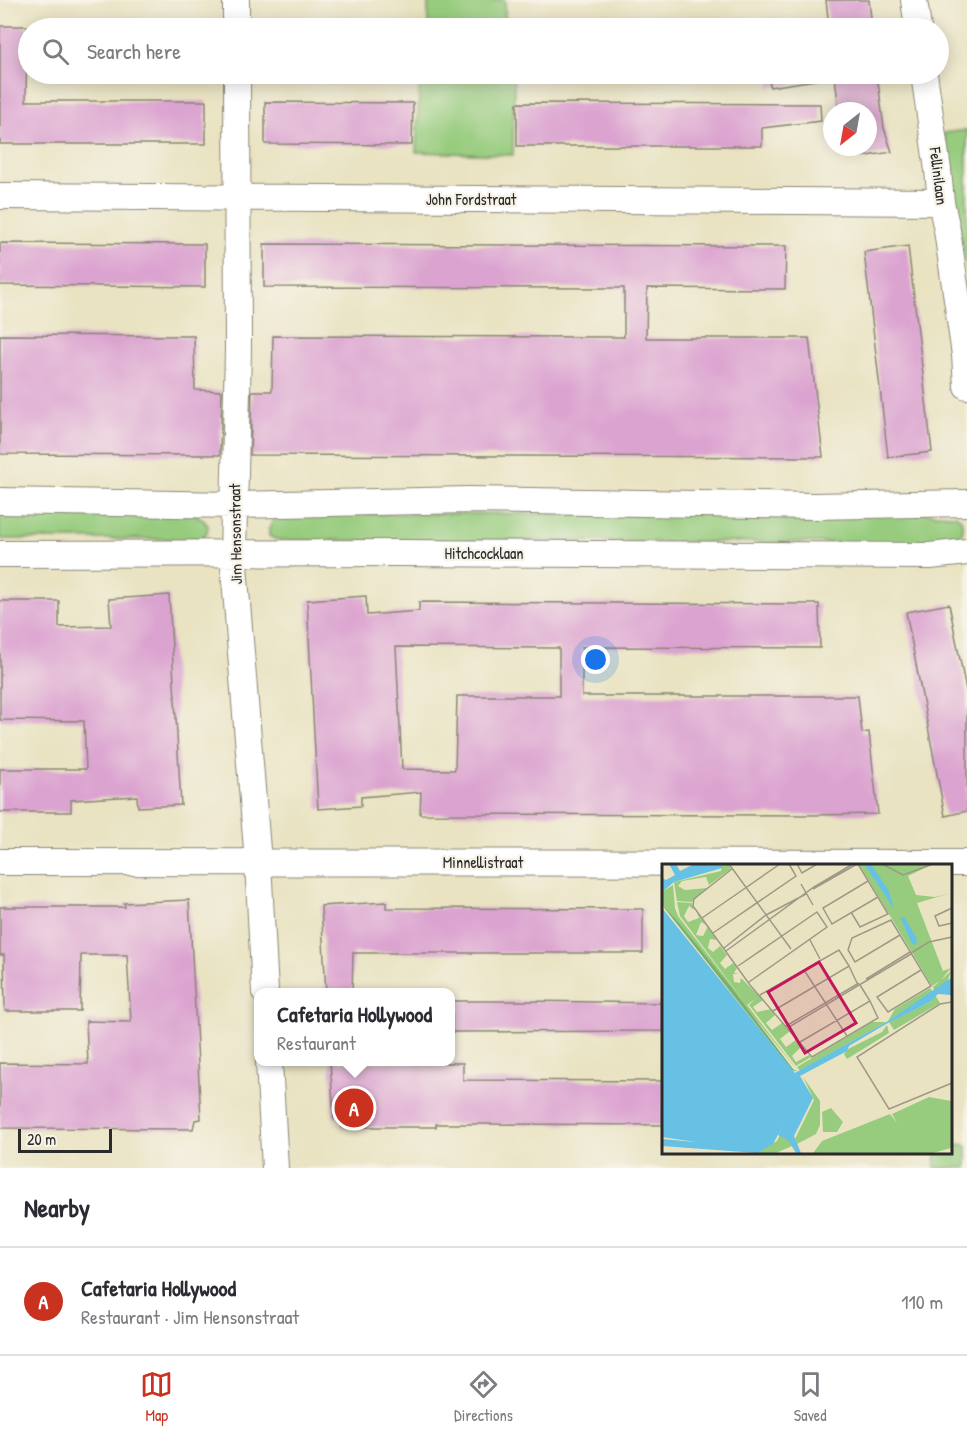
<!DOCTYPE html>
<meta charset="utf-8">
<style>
:root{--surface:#fff;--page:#f7f7f7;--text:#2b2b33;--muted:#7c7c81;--line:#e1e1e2;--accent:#c8321e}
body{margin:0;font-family:"Patrick Hand",sans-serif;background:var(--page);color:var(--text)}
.compass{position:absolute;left:823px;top:102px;width:54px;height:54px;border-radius:50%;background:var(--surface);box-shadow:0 3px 15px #0003;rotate:211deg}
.scale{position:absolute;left:18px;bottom:15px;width:94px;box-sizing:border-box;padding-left:6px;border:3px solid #2b2b2b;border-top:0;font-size:16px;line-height:21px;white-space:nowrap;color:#2b2b2b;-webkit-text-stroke:4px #f7f3e8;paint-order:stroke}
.you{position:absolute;left:596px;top:660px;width:21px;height:21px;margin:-15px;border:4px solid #fff;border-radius:50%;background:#1a73e8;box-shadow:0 0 0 9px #1a73e833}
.badge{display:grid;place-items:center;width:39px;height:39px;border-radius:50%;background:var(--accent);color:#fff;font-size:20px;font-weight:700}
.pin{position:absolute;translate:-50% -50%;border:3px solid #fff;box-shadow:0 2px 6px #0006}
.popup{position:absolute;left:254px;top:988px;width:201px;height:78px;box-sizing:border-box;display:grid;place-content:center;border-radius:12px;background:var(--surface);filter:drop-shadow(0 2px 4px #0005);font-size:20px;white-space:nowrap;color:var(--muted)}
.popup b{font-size:22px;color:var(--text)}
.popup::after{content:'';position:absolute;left:50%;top:100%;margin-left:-12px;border:12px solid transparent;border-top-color:var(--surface)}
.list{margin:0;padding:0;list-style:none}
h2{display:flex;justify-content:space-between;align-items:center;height:78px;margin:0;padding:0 24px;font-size:26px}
h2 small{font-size:20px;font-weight:400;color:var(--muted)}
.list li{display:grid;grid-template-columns:39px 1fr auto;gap:18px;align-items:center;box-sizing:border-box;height:108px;padding:0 24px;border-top:2px solid var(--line)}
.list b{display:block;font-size:22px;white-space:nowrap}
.list p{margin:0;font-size:20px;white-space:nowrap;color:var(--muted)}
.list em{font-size:20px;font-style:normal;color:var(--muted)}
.icon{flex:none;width:33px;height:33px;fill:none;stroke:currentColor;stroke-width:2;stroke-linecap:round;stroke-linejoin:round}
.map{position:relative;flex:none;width:967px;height:1168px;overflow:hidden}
.search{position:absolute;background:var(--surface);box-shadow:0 3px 15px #0003;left:18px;right:18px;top:18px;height:66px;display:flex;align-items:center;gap:15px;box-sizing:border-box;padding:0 21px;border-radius:33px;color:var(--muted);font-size:22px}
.sheet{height:186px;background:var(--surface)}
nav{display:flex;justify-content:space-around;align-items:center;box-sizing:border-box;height:84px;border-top:2px solid var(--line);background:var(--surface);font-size:16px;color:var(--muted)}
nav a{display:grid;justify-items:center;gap:3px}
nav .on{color:var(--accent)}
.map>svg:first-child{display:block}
.green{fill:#97cc7e;stroke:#617c54;stroke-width:1.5}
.building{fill:#dba3d0;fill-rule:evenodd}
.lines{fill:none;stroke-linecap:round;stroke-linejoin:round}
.street-casing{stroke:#8a8776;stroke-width:28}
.street{stroke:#fff;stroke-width:26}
.labels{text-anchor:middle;stroke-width:4.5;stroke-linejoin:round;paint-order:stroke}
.street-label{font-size:16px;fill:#2b2b2b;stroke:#f7f3e8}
.inset-road{fill:none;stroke:#9d9986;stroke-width:1.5}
.view{fill:#c2185b;fill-opacity:0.15;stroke:#c2185b;stroke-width:3}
.inset-edge{fill:none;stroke:#2b2b2b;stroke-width:3}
</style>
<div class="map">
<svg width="967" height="1168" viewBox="0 0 967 1168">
<rect width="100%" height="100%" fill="#f7f3e8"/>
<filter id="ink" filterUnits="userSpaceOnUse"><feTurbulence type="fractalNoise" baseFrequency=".0167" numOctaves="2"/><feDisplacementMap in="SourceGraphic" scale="12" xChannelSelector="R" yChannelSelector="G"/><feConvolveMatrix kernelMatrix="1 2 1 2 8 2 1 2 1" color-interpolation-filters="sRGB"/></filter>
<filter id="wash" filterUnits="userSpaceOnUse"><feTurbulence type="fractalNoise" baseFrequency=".008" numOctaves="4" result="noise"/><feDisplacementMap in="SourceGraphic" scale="24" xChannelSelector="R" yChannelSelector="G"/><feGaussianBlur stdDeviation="1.35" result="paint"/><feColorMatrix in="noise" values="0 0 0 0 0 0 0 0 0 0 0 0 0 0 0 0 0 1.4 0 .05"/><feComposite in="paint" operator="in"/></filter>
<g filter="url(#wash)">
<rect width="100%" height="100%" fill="#e9e3c2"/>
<path class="green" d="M428,0H505V28H428Z
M420,74H514L513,155L416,152Z
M967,130V267H966L948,170L944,133Z
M922,513L955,515L961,519L963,529L960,538L954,542L934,543L277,540L269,536V529L276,514Z
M0,514H194L203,519L208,526L207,533L200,539H0Z
M951,1144L967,1145V1168H935L936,1152H950Z"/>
<g id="blocks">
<path class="building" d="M826,0H869L872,28H815L829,27Z
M0,26H27L26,101H206V144H0Z
M769,74H877L884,128L892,152L867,156H844L843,147H868V111H839L835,77L770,87Z
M265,102L413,103L412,145L265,144Z
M517,103L820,104L821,121L762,128V146H517Z
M0,243L205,244V287L0,285Z
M264,244L786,246L785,289L647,288L646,338H809L823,457L250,455L252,391H272L273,336L624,337V288L264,287Z
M908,246L932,452L888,457L864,252Z
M0,335L194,336L195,390L222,391L220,455L0,454Z
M169,595L181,805L138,807L137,796L71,800V812H0V769H86L84,721L0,720V601H59V627L111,626L109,599Z
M366,596L367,615L419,611V602L819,604L820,648L582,647V696H858L862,733L869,732L878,814L810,815L420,814L421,792L361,797V806L318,809L307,600ZM396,647L559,648V696H457L455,770L402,769Z
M949,604L967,695V811L945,816L906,612Z
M189,900L201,1119L195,1120L193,1129L0,1128V1063L88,1064L86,1021L131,1022L127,955H81L80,1011H5L4,955H0V907H125L124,903Z
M386,902V908L643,909V953H353L352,993H326L321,906Z
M452,1001H525L664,1003V1031L452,1032Z
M330,1062L463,1063V1080L664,1081V1125L488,1124H436V1127H342L344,1115L334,1118Z"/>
</g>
</g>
<g filter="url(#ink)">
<use href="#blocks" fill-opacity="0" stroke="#8a8776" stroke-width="1.5"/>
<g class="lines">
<defs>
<path id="street" d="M236,0V28
M914,0L918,28
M237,74L238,350L233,554L258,862L265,992
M924,74L938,170L941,202L947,230L965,355L967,386
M0,196L941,202
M0,501L234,505L469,500L814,506L967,503
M0,554L398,553L930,556L967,552
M0,862L967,863
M269,1062L275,1168"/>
</defs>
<use href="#street" class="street-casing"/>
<use href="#street" class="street"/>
</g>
</g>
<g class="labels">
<g class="street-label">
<text transform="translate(939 176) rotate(83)" y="6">Fellinilaan</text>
<text x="471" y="205">John Fordstraat</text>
<text transform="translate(235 534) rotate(-91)" y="6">Jim Hensonstraat</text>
<text x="484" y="559">Hitchcocklaan</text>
<text x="483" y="868">Minnellistraat</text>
</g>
</g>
<g transform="translate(662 864)">
<rect width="290" height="290" fill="#e9e3c2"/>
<path d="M60,0H67L69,5L47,21L44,13L20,17L16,22L23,26L45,24L30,38L15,37L12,18L59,7ZM197,0H271L246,12L254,31L273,33L289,29L255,39L281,107L289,104L279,116L289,107L285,119L272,127L271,123L278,117L270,122ZM11,21L13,44L16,52L84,140L18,52L15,38L30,39L32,46L27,42L22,52L26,58L37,54L35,49L44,61L39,58L34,71L41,72L46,62L55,76L48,75L46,84L51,88L58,82L65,91L58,99L63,105L71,99L75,104L72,109L77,110H71L72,118L78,119L79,114L101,136L91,143L95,148L109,145L113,151L104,159L110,166L120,159L128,167L118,175L124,183L135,175L140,182L130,192L134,198L147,191L149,193L134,202L87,141L93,135L85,141L136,207L0,41L1,27ZM268,124L271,128L226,157L233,145ZM273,131L278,139L232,166L227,158L268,138ZM210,158H224L138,207L135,203ZM225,161L227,169L185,195L182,190L186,185L220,168ZM141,213L158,237V261L154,270L135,280L133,275L152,236ZM267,233L289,237V284L271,289H151L160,277L228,250L235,259L230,250ZM169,244L181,258L175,268H161L160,248ZM126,254L130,282L114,289H92L115,277Z" fill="#97cc7e"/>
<path d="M0,41L17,59L69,123L131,205L136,208L130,206Z" fill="#79b06d"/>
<path d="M7,0H14L18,7L32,0H60V4L12,18L0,28V14L4,16L13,11ZM209,0L227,27L232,45L203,1ZM0,44L133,209L226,157L289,114V131L276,130L268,138L224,160L187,182L185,187L138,212L151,234L132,272L139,289H134L126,276L116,271L125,254L111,280L95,289L0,282V275L33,278L0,273ZM238,53L243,54L255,75L254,81L250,80Z" fill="#67c1e4"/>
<path class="inset-road" d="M67,0L129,85M135,0L140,9L155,0M220,0L241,11L271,0M70,5L32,35L31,42L88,121L150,193L216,154L208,137M206,17L161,44L170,60L216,33M139,20L151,41M151,25L195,0M290,44L273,52L277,62L290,59M189,48L198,63L226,50L196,0M40,54L118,0M51,69L134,12L127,0M238,71L193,98L186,86L190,74L229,56L269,122L226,148L215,133L259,106M148,76L158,95M62,84L104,51L144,30M64,87L152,23L191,0M249,89L267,78L290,73M76,102L155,48L165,63L87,118M142,106L185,172M204,115L248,88M98,131L177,86L187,102M290,138L278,140L195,193L227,245L290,219M111,147L187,102L195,119M124,162L197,119M127,163L249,90M138,178L208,137L198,121"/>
<path class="view" d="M157,98L194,159L143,189L106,128Z"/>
<rect width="290" height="290" class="inset-edge"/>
</g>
</svg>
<svg class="compass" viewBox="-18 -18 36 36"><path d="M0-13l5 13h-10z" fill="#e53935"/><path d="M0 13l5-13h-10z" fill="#7c7c81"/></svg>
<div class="scale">20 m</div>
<div class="you"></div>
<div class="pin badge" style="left:354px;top:1108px">A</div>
<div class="popup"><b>Cafetaria Hollywood</b>Restaurant</div>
<div class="search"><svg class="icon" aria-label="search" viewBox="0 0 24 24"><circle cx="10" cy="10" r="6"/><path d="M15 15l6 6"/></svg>Search here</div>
</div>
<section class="sheet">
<h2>Nearby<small></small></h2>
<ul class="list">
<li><span class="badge">A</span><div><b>Cafetaria Hollywood</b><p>Restaurant · Jim Hensonstraat</p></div><em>110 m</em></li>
</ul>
</section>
<nav>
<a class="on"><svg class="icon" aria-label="map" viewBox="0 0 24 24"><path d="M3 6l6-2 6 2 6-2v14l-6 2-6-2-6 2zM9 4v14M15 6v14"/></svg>Map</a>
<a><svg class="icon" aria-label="directions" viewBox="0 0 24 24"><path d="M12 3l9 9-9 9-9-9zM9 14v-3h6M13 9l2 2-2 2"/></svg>Directions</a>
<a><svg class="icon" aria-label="saved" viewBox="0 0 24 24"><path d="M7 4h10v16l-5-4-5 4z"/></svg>Saved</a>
</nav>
